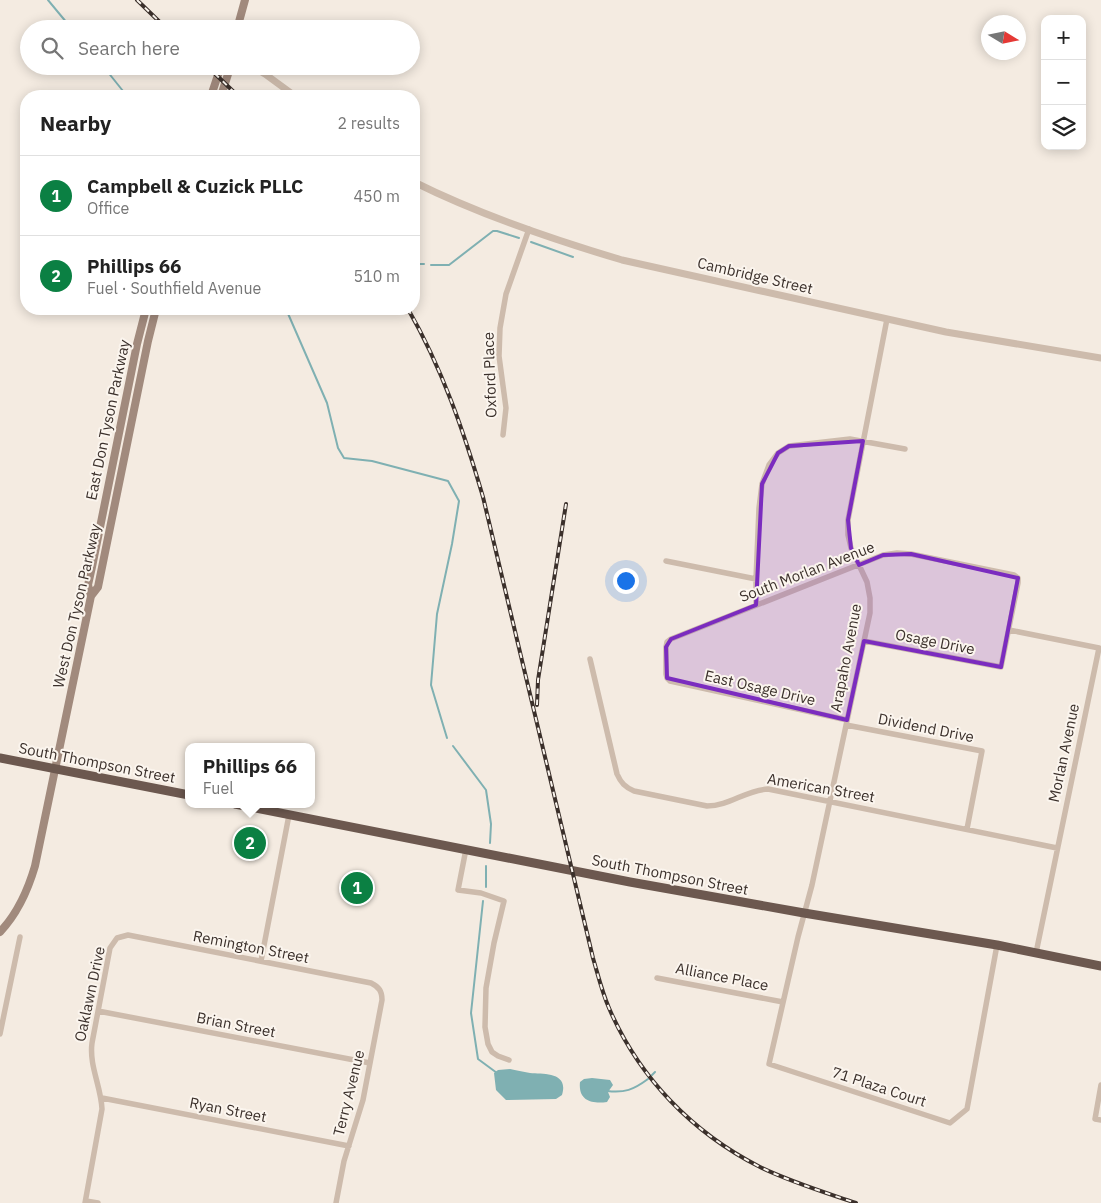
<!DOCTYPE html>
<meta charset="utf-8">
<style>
:root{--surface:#fff;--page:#f6f6f6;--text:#222;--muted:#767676;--line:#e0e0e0;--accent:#0b8043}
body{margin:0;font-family:"IBM Plex Sans",sans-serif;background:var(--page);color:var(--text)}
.controls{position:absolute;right:15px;top:15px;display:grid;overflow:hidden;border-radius:10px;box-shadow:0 2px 12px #0003}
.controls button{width:45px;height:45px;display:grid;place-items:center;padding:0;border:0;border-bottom:1px solid var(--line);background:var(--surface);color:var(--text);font:25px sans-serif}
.compass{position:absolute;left:981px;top:15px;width:45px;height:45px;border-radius:50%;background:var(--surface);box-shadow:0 2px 12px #0003;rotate:100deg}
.you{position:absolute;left:625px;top:580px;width:18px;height:18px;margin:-12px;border:4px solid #fff;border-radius:50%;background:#1a73e8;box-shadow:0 0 0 8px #1a73e833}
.badge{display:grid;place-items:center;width:32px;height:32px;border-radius:50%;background:var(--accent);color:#fff;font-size:16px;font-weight:700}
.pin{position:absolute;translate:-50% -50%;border:2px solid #fff;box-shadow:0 1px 5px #0006}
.popup{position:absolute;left:185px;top:743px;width:130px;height:65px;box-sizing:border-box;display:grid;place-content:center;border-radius:10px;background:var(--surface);filter:drop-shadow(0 1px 4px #0005);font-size:16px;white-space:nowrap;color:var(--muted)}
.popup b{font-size:19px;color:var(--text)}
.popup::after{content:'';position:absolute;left:50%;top:100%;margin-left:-10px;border:10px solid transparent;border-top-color:var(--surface)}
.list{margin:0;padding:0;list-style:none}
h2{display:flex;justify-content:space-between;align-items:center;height:65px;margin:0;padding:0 20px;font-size:21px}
h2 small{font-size:16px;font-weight:400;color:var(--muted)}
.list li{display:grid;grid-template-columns:32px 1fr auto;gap:15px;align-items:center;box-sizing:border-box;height:80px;padding:0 20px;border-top:1px solid var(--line)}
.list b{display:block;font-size:19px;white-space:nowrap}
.list p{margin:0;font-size:16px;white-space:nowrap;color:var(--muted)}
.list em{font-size:16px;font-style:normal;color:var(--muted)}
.icon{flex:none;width:28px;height:28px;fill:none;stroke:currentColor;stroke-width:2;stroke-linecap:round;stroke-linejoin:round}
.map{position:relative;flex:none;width:1101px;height:1203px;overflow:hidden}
.search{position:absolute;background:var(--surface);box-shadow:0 2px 12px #0003;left:20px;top:20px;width:400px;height:55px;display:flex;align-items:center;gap:12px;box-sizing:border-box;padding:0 18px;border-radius:28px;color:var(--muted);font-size:19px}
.panel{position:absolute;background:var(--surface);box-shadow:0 2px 12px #0003;left:20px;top:90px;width:400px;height:225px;border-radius:20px}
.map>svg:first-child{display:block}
.water{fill:#7fb0b2}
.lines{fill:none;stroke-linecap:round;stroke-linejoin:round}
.stream{stroke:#7fb0b2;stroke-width:2}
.minor{stroke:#cdbbac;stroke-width:5.5}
.tertiary{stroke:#cdbbac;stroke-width:7}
.secondary{stroke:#a18a7d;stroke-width:8}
.trunk{stroke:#6c584f;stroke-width:9}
.rail-casing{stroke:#3b302b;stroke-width:4}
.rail{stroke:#fbf5ee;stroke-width:2;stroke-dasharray:5.5;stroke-linecap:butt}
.marked{fill:#7b2cbf;fill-opacity:0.2;stroke:#7b2cbf;stroke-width:4;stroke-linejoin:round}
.labels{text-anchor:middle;stroke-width:4;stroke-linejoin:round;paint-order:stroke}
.street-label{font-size:15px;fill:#3b302b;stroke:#fbf5ee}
</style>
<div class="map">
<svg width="1101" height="1203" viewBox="0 0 1101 1203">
<rect width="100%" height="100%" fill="#f4ebe1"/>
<path class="water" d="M510,1069C516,1070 523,1072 530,1073C544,1074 569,1072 562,1095L556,1099L506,1100L496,1090L494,1073L498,1070Z
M592,1078L610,1080L613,1085L608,1092L610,1097L607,1102C592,1104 578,1101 580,1082L584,1079Z"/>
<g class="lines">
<path class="stream" d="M48,0L72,29
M103,66L127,96
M531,242L573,257
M431,265H449L493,231H497L519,238
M414,266L419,264H424
M286,309L327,403L338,448L344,458L372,461L448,481L459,501L452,544L437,614L431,685L447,738
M453,746L486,790L491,824L490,843
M486,866V887
M483,901L471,1013L478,1059L497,1073
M652,1075L655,1072
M607,1091C625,1093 633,1090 648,1079"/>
<path class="minor" d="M887,319L848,520V535L851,548L867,582L870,598V613L812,885L798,937L769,1064L950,1123L967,1109L997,945
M503,435L506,408L499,356L500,328L506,294L529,229
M666,561L756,579
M756,605V579L759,508L762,484L769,465L778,453L789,446L850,439L905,449
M1009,630L1099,648L1036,953
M590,659L617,774C621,783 625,787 634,791L707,806C729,806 746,790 768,789L1057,848
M847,720L670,681L667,678L666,674V647L667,642L671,639L883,555L897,553L911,554L1014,575L1018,578V583L1001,667L864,641
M846,725L982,751L967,829
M466,849L458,890L481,893L504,901L494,943L486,988L485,1027L488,1044L492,1052L498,1056L509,1060
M261,961L289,815
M657,978L783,1002
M98,1011L370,1063
M0,1034L20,937
M1101,1085L1095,1119L1101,1120
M102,1098L349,1146
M86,1201L98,1203
M85,1203L102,1109C101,1086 89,1066 92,1043L110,948L117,938L128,935L371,983C379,987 382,991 382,1000L363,1100L344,1161L336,1203"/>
<path class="tertiary" d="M252,66L265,74L295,96
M414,182C480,215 551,239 622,260L946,332L1101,358"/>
<path class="secondary" d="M237,29L245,0
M211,96L221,66
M221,96L229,71V66
M91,596L88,585L92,567L137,344L146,309
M0,932C18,913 28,890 35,866L91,596L98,587L148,341L156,309"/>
<path class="trunk" d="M0,758L189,795
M235,804L630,882L804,913L997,945L1101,966"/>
<defs>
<path id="rail" d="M137,0L167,29
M207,66L238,96
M408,309C442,368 464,432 483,497L593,958C598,975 602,992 609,1008C639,1078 693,1133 760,1167C791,1182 824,1192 856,1203
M537,705L538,680L566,504"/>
</defs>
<use href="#rail" class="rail-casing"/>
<use href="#rail" class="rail"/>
</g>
<path class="marked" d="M863,441L848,520L851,548L859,565L883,555L911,554L1018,578L1001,667L864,641L847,720L667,678L666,647L671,639L756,605L762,484L778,453L789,446Z"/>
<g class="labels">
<g class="street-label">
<text transform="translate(755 276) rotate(13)" y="5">Cambridge Street</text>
<text transform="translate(490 375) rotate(-92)" y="5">Oxford Place</text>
<text transform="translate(108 420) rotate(-78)" y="5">East Don Tyson Parkway</text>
<text transform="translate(807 572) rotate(-21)" y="5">South Morlan Avenue</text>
<text transform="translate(77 606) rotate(-77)" y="5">West Don Tyson Parkway</text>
<text transform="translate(935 642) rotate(11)" y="5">Osage Drive</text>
<text transform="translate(846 658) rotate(-79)" y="5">Arapaho Avenue</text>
<text transform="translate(760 688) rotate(13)" y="5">East Osage Drive</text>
<text transform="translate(926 728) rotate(11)" y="5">Dividend Drive</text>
<text transform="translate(1064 753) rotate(-78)" y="5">Morlan Avenue</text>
<text transform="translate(97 763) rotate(11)" y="5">South Thompson Street</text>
<text transform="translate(821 788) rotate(10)" y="5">American Street</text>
<text transform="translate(670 875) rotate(11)" y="5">South Thompson Street</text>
<text transform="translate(251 947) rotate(11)" y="5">Remington Street</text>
<text transform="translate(722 977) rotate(11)" y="5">Alliance Place</text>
<text transform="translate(90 994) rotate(-78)" y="5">Oaklawn Drive</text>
<text transform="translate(236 1025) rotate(11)" y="5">Brian Street</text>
<text transform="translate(879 1087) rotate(18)" y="5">71 Plaza Court</text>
<text transform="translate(349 1093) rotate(-76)" y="5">Terry Avenue</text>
<text transform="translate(228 1110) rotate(11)" y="5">Ryan Street</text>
</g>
</g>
</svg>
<div class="controls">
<button>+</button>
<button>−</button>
<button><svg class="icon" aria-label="layers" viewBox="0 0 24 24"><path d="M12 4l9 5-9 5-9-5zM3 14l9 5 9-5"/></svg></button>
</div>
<svg class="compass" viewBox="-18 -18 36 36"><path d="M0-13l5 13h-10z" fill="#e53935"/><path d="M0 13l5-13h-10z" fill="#767676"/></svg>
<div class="you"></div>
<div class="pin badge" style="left:357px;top:888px">1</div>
<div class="pin badge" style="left:250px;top:843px">2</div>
<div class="popup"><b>Phillips 66</b>Fuel</div>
<div class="search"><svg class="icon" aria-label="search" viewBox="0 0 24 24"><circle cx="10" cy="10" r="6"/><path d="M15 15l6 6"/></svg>Search here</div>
<section class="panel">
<h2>Nearby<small>2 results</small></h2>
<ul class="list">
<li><span class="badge">1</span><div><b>Campbell &amp; Cuzick PLLC</b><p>Office</p></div><em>450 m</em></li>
<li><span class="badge">2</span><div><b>Phillips 66</b><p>Fuel · Southfield Avenue</p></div><em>510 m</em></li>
</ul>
</section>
</div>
